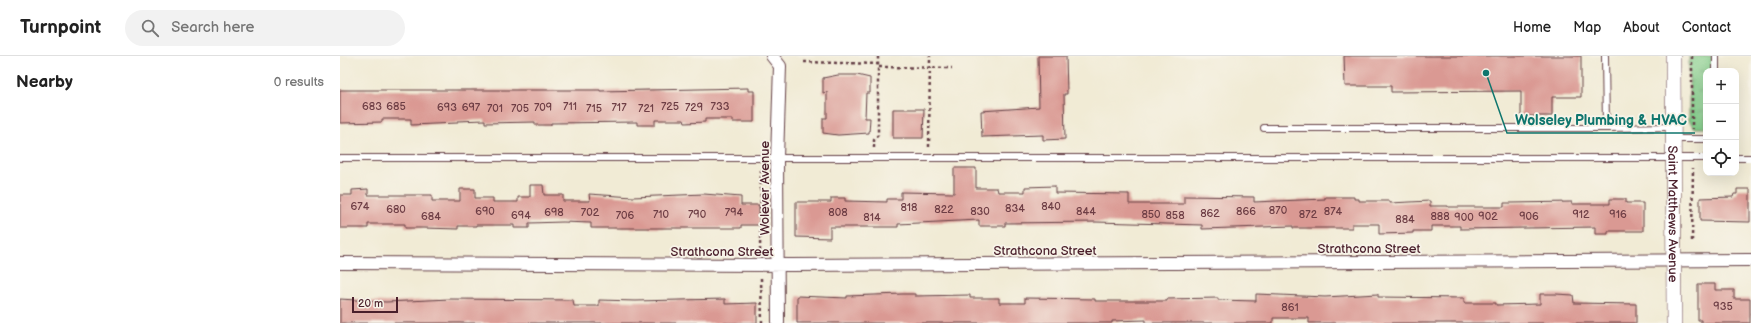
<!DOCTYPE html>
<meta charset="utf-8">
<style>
:root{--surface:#fff;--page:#f2f2f2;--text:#222;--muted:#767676;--line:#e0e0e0}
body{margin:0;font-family:"Balsamiq Sans",sans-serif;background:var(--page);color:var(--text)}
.controls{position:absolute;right:12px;top:12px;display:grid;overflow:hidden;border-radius:8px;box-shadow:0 4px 16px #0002}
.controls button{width:36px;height:36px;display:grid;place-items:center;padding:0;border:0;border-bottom:1px solid var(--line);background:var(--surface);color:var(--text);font:20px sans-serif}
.scale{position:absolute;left:12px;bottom:10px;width:46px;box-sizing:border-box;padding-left:4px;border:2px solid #4a1f2b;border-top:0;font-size:11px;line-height:14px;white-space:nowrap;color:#4a1f2b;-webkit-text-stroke:3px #f7f3e8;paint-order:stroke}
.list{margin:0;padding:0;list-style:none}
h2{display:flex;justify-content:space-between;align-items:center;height:52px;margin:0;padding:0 16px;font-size:17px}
h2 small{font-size:13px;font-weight:400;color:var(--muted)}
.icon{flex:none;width:22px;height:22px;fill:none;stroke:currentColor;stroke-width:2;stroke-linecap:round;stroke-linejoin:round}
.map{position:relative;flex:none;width:1411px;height:267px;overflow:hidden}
header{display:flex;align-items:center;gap:24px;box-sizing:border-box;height:56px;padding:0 20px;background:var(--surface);border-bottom:1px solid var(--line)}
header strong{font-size:19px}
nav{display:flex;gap:22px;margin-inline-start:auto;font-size:14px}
.search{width:280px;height:36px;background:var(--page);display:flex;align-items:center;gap:10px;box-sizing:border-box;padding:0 14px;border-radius:22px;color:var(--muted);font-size:15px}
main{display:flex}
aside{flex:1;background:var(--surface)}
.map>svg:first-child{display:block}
.grass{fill:url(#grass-tufts);stroke:#66765a}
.building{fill:#da9993}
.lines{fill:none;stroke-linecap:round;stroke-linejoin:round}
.service-casing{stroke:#633e44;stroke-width:8}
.minor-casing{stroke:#633e44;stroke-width:14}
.tertiary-casing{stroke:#633e44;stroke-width:16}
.path{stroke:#633e44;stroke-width:2.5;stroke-dasharray:3 3;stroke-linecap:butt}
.service{stroke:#fff;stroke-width:6}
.minor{stroke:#fff;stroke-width:12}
.tertiary{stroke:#fff;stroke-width:15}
.labels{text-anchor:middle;stroke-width:3.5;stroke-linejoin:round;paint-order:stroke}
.number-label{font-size:11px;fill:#6e3e45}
.street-label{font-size:13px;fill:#4a1f2b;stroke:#f7f3e8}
.leader{fill:none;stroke:#0f766e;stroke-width:1.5}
.callout-dot{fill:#0f766e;stroke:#f7f3e8;stroke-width:1.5}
.callout-label{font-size:14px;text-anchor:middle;font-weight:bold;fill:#0f766e;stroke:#f7f3e8;stroke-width:3.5;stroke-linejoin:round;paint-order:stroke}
</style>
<header>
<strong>Turnpoint</strong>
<div class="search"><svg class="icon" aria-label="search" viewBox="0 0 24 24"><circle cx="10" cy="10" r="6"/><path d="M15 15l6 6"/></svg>Search here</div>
<nav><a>Home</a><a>Map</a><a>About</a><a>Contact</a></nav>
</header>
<main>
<aside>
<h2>Nearby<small>0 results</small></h2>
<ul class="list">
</ul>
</aside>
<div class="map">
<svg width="1411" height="267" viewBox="0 0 1411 267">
<defs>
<pattern id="grass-tufts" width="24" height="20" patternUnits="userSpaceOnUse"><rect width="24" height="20" fill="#82cd8a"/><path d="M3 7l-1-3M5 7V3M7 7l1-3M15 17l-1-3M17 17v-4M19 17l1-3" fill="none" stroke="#6ca671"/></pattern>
</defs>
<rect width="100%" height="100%" fill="#f7f3e8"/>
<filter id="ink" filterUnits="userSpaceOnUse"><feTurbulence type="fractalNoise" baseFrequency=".025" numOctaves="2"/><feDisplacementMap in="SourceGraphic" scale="8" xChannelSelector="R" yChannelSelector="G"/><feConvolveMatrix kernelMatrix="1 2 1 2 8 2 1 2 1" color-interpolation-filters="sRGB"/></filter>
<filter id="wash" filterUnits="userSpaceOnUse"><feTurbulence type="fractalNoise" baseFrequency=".012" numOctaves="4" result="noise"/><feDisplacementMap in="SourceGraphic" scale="16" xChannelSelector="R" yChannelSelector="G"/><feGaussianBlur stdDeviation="0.9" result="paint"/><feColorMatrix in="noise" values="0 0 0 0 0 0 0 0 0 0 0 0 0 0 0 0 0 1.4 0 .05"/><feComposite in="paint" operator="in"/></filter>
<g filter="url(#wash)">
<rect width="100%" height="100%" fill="#f1ebd5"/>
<path class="grass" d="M1349,0H1372V15H1366V72H1355L1349,65Z"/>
<g id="blocks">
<path class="building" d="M698,0H726L727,38H724L725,83L703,84V79L642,81L641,55L699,51Z
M1004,0H1241V41H1212V60H1181V35L1051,36V30H1005Z
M498,19H517L530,22V37H526L525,62H530L529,77L498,79L483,77V62H487V36L483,37V22Z
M408,32V35H414V66H393V63H365V66L345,67L344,64H315V69H297V66L211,67V69H195V66L145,67V64L117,65V67L71,69V63H42V66L0,67V34H260V35Z
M553,53H584L583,82H553Z
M614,112H636V132H657L658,136H685V131L715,130V137L789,138V148H844V140L914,141V146L985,143V141H1014V143H1019V145H1050V147L1090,145V150H1108V151H1164V147H1171L1232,146V148H1270V143H1286V147H1303V175H1268V178H1255V171L1120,173V170H1091V175H1073V177L1039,178V168H1012V172H953V170L862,173V169L756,166L665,167V170H639V164L558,168V171H490V182L456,181V146H491V142H505V145L547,146V143H561V136L614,137Z
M190,129H203L204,139H223V145H250L249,138L293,141L364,138L401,141V149H419V169H401V172H251V167L223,166L189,167V172H174V169H136V170H118V173L84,172H65V168H28V172H0V139H12V134L28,133V139H92V145H120V133H135V142H153V146H178V141H190Z
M1397,133H1410V166L1360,165V142L1393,141L1394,138H1397Z
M1358,228H1375V234H1394V243H1410V267H1361V264H1358Z
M562,238H575V240L630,239V242H659V247H685V242L755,243V245H827V243L878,242V244L916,245V238L985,241L1038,238V241L1124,242V247H1156V249L1200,248V238H1216L1233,239L1234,247L1296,248V267H969V262H933V267H806V264L772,265V267H457V240L507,242V240Z
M0,243L46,246L110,243L233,244L234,250H259V244L295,245L385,243V248L417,247V267H0Z"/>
</g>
</g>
<g filter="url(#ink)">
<use href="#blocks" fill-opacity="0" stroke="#633e44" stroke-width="1"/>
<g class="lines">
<defs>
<path id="service" d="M1265,0L1266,72L1332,71
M1376,0V15
M924,72H1266
M1334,83H1366
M0,102H1366
M1396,102H1411"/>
<path id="minor" d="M432,0L440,10L437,102L438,267
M0,207L451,209L1411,204"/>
<g id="tertiary">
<path id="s1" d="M1333,0L1334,267"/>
</g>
</defs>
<use href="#service" class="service-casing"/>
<use href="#minor" class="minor-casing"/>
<use href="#tertiary" class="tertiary-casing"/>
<path class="path" d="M1352,0V73
M464,6L539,8
M539,11L612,12
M589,91L590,0
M534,92V84L538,79V0
M1352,185L1353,112
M420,195L421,112
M421,222L422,267"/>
<use href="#service" class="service"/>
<use href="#minor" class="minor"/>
<use href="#tertiary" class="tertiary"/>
</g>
</g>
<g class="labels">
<g class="number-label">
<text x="32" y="54">683</text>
<text x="56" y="54">685</text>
<text x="230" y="54">711</text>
<text x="330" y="54">725</text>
<text x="380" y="54">733</text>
<text x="107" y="55">693</text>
<text x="131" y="55">697</text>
<text x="203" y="55">709</text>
<text x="279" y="55">717</text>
<text x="354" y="55">729</text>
<text x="155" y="56">701</text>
<text x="180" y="56">705</text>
<text x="254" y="56">715</text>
<text x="306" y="56">721</text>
<text x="20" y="154">674</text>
<text x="711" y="154">840</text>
<text x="569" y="155">818</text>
<text x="675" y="156">834</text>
<text x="56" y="157">680</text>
<text x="604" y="157">822</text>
<text x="938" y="158">870</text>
<text x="145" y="159">690</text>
<text x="640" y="159">830</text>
<text x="746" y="159">844</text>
<text x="906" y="159">866</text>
<text x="993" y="159">874</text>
<text x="214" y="160">698</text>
<text x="250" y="160">702</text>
<text x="394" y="160">794</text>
<text x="498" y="160">808</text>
<text x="870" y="161">862</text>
<text x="321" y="162">710</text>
<text x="357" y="162">790</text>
<text x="811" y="162">850</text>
<text x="968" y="162">872</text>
<text x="1241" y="162">912</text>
<text x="1278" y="162">916</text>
<text x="181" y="163">694</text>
<text x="285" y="163">706</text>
<text x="835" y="163">858</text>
<text x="91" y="164">684</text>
<text x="1100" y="164">888</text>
<text x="1148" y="164">902</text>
<text x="1189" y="164">906</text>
<text x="532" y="165">814</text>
<text x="1124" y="165">900</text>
<text x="1065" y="167">884</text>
<text x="1383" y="254">935</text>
<text x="950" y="255">861</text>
</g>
<g class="street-label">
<text transform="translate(424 132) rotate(-90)" y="5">Wolever Avenue</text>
<text dy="5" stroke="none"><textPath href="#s1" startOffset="158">Saint Matthews Avenue</textPath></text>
<text x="1029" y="197">Strathcona Street</text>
<text x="705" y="199">Strathcona Street</text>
<text x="382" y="200">Strathcona Street</text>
</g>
</g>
<path class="leader" d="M1146 17L1167 77H1355"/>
<circle class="callout-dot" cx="1146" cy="17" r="4"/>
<g class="callout-label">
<text x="1261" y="69">Wolseley Plumbing &amp; HVAC</text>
</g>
</svg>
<div class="controls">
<button>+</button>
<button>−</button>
<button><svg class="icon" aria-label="locate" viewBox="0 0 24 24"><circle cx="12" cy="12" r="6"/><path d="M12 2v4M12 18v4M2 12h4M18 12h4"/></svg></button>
</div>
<div class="scale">20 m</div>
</div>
</main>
